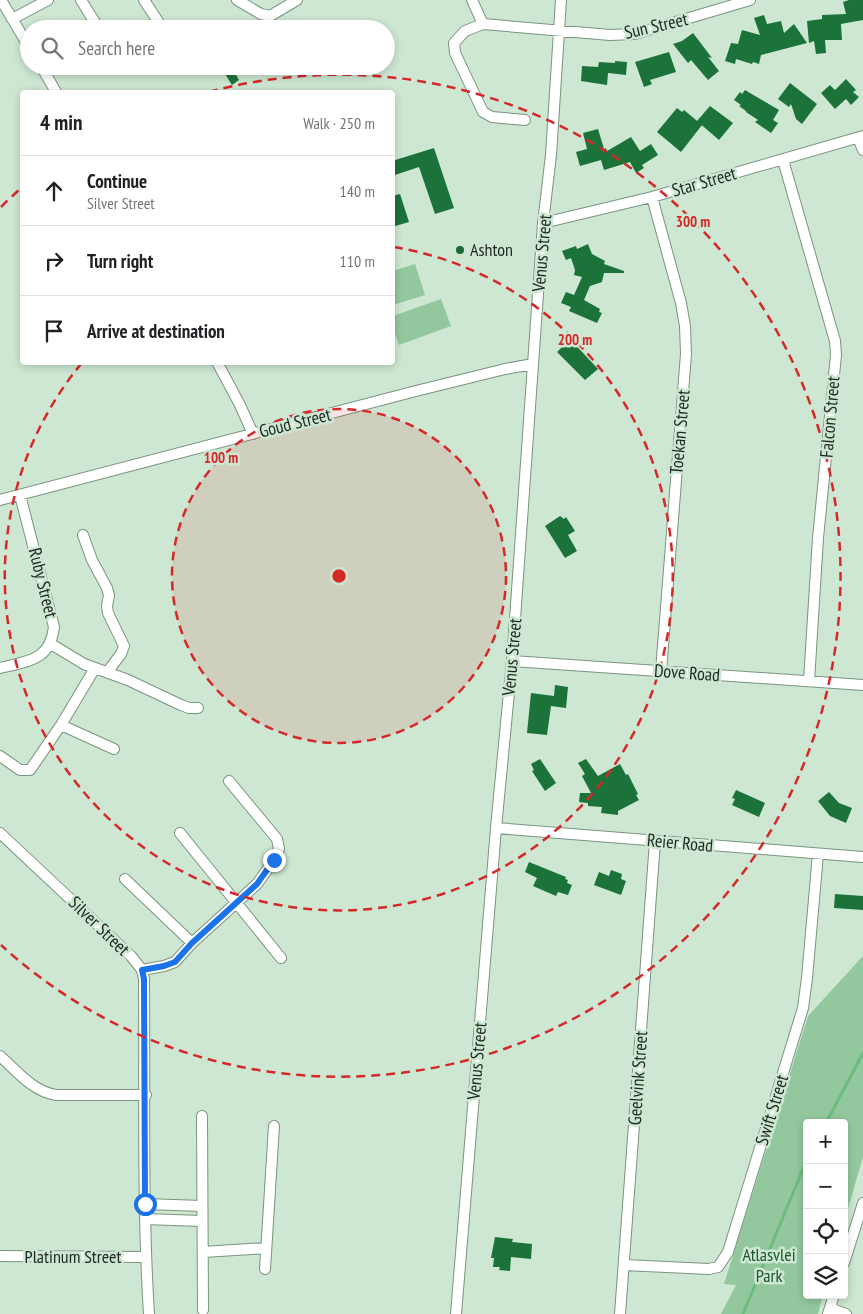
<!DOCTYPE html>
<meta charset="utf-8">
<style>
:root{--surface:#fff;--page:#f6f6f6;--text:#202124;--muted:#757577;--line:#e0e0e0}
body{margin:0;font-family:"PT Sans Narrow",sans-serif;background:var(--page);color:var(--text)}
.controls{position:absolute;right:15px;bottom:15px;display:grid;overflow:hidden;border-radius:5px;box-shadow:0 2px 8px #0003}
.controls button{width:45px;height:45px;display:grid;place-items:center;padding:0;border:0;border-bottom:1px solid var(--line);background:var(--surface);color:var(--text);font:25px sans-serif}
.stop{position:absolute;width:15px;height:15px;margin:-11px;border:4px solid #1a73e8;border-radius:50%;background:#fff}
.stop.end{background:#1a73e8;border-color:#fff;box-shadow:0 1px 5px #0008}
.list{margin:0;padding:0;list-style:none}
h2{display:flex;justify-content:space-between;align-items:center;height:65px;margin:0;padding:0 20px;font-size:21px}
h2 small{font-size:16px;font-weight:400;color:var(--muted)}
.list li{display:grid;grid-template-columns:32px 1fr auto;gap:15px;align-items:center;box-sizing:border-box;height:70px;padding:0 20px;border-top:1px solid var(--line)}
.list b{display:block;font-size:19px;white-space:nowrap}
.list p{margin:0;font-size:16px;white-space:nowrap;color:var(--muted)}
.list em{font-size:16px;font-style:normal;color:var(--muted)}
.icon{flex:none;width:28px;height:28px;fill:none;stroke:currentColor;stroke-width:2;stroke-linecap:round;stroke-linejoin:round}
.map{position:relative;flex:none;width:863px;height:1314px;overflow:hidden}
.search{position:absolute;background:var(--surface);box-shadow:0 2px 8px #0003;left:20px;top:20px;width:375px;height:55px;display:flex;align-items:center;gap:12px;box-sizing:border-box;padding:0 18px;border-radius:28px;color:var(--muted);font-size:19px}
.panel{position:absolute;background:var(--surface);box-shadow:0 2px 8px #0003;left:20px;top:90px;width:375px;height:275px;border-radius:5px}
.map>svg:first-child{display:block}
.green{fill:#93c89e}
.lines{fill:none;stroke-linecap:round;stroke-linejoin:round}
.stream{stroke:#6bbd7f;stroke-width:3}
.building{fill:#1b733a}
.minor-casing{stroke:#7b9380;stroke-width:12}
.minor{stroke:#fff;stroke-width:10}
.route{stroke:#1a73e8;stroke-width:6}
.ring{fill:none;stroke:#d62828;stroke-width:2.5;stroke-dasharray:9 6}
.poi-dot{fill:#1c6735;stroke:#cde7d2;stroke-width:2}
.labels{text-anchor:middle;stroke-width:5;stroke-linejoin:round;paint-order:stroke}
.street-label{font-size:18px;fill:#1e2720;stroke:#cde7d2}
.poi-label{font-size:18px;fill:#1e2720;stroke:#cde7d2;text-anchor:start}
.park-label{font-size:18px;fill:#1a552d;stroke:#cde7d2}
.centre{fill:#d62828;stroke:#cde7d2;stroke-width:2.5}
.ring-label{font-size:15px;text-anchor:middle;font-weight:bold;fill:#d62828;stroke:#cde7d2;stroke-width:5;stroke-linejoin:round;paint-order:stroke}
</style>
<div class="map">
<svg width="863" height="1314" viewBox="0 0 863 1314">
<rect width="100%" height="100%" fill="#cde7d2"/>
<path class="green" d="M415,264L425,295L393,305V271Z
M441,299L451,326L399,345L393,328V316Z
M863,956V1157L844,1222V1123H807V1295H823L818,1314H721L736,1285L724,1284L808,1016Z"/>
<g class="lines">
<path class="stream" d="M826,1123L863,1053
M743,1314L807,1159"/>
</g>
<path class="building" d="M849,0H863V20L841,24L842,40H825L826,53L816,54L814,41L809,43L807,21L822,19V15L846,14L843,2Z
M764,15L767,24L781,21L784,33L794,24L807,43L761,55L759,64L753,62L752,64L736,59L735,64L725,61L731,43L738,44L742,30L760,35L754,18Z
M693,33L712,58L708,57L719,71L708,80L691,60L688,63L673,44L682,41Z
M669,52L676,72L650,80L652,84L644,87L635,62Z
M615,61L627,62L626,75L608,73L607,85L581,81L582,66L598,67L599,62L615,63Z
M220,66H231L239,80L232,85Z
M846,79L856,90L853,92L859,97L851,105L846,99L835,109L821,93L830,85L835,90Z
M790,83L817,104L802,124L796,119L791,104L789,107L778,99Z
M745,90L779,110L773,120L778,123L771,133L755,122L758,120L746,112V111L739,106L741,105L734,100L740,92L742,94Z
M710,106L733,123L719,140L697,121Z
M677,108L682,112L684,110L702,125L681,152L657,132Z
M598,129L604,149L606,148L607,151L631,137L640,151L651,144L658,155L642,165L644,168L636,173L630,162L604,170L601,160L580,166L576,152L587,149L583,133Z
M434,148L454,208L435,214L419,167L392,176V161Z
M400,194L409,222L392,227V196Z
M588,244L592,254L605,261L604,264L624,271V273H604L602,282L590,286L584,300L600,309L599,312L602,313L597,323L569,311L571,307L561,303L566,292L574,295L582,277L574,275L575,270L571,258L566,260L562,251L576,246L577,249Z
M570,339L598,369L585,380L557,352Z
M560,516L564,519L566,517L575,531L568,535L577,551L565,558L545,526Z
M555,685L568,687L566,708L551,706L547,735L527,733L531,693L554,696Z
M540,759L556,783L545,791L532,771L534,770L531,764Z
M586,759L598,776L620,764L626,775L628,774L638,794L636,795L639,800L618,811V815L601,813L602,807L588,806V803L579,802L580,793H591L582,776L585,774L578,763Z
M736,790L765,803L759,817L732,805L735,799L732,798Z
M829,792L839,803L852,808L846,823L830,816L818,801Z
M529,862L566,877L565,879L568,880L567,883L572,885L568,895L558,892L556,896L533,886L537,878L525,872Z
M611,870L622,874L621,879L626,881L621,895L594,885L599,872L609,876Z
M835,894L863,896V910L834,908Z
M495,1237L513,1239L512,1242L532,1244L531,1259L511,1257L510,1271L499,1270L500,1267H493L494,1258H491Z"/>
<g class="lines">
<defs>
<path id="minor" d="M1,0L29,47
M81,0L99,29
M144,0L163,29
M237,0L261,14L270,16L297,0
M472,0L483,24
M12,19L48,0
M41,66L56,92
M525,120L492,117L483,112L455,53L454,43L465,31L483,24L610,35L635,34L750,0
M858,138L863,150
M783,160L835,341L836,355L818,538L809,681
M652,197L681,303L685,326L686,354L661,671
M543,223L652,197L863,136
M217,362L240,405L253,434
M0,500L412,392L505,369L533,364
M83,535L92,560L107,588L109,595L107,606L108,613L124,646L121,654L108,671
M51,644L84,664L128,680L181,705L189,708H198
M512,661L863,685
M0,668C28,661 50,661 54,627L20,495
M61,725L114,749
M0,756L20,770H30L61,725L95,668
M496,828L863,857
M0,833L131,956L142,970L144,979C145,1091 142,1203 149,1314
M180,833L281,958
M125,879L192,943
M142,970L164,966L175,962L192,943L257,884L274,860L279,849L277,839L229,781
M0,1056C17,1071 32,1091 56,1095H146
M202,1116L203,1310
M145,1204L202,1206
M145,1219L202,1221
M203,1252L266,1248
M0,1256L145,1257
M844,1263L863,1203
M624,1265L709,1269L718,1267L728,1252L803,1008L807,978L818,854
M265,1269L274,1126
M830,1308L846,1314
M456,1314L496,828L512,661L543,223L551,155L561,0
M620,1314L655,841
M828,1314L834,1295"/>
</defs>
<use href="#minor" class="minor-casing"/>
<use href="#minor" class="minor"/>
</g>
<g class="lines">
<path class="route" d="M145,1204L144,979L142,970L164,966L175,962L192,943L257,884L274,860"/>
</g>
<circle cx="339" cy="576" r="167" fill="#d62828" fill-opacity=".12"/>
<g class="ring">
<circle cx="339" cy="576" r="167"/>
<path d="M394 247A334 334 0 1 1 81 364"/>
<path d="M1 207A501 501 0 0 1 20 189M209 92A501 501 0 1 1 1 945"/>
</g>
<circle class="poi-dot" cx="460" cy="250" r="5"/>
<g class="labels">
<g class="street-label">
<text transform="translate(656 26) rotate(-13)" y="6">Sun Street</text>
<text transform="translate(704 182) rotate(-16)" y="6">Star Street</text>
<text transform="translate(542 253) rotate(-85)" y="6">Venus Street</text>
<text transform="translate(830 417) rotate(-85)" y="6">Falcon Street</text>
<text transform="translate(295 423) rotate(-14)" y="6">Goud Street</text>
<text transform="translate(680 432) rotate(-85)" y="6">Toekan Street</text>
<text transform="translate(43 583) rotate(76)" y="6">Ruby Street</text>
<text transform="translate(512 657) rotate(-85)" y="6">Venus Street</text>
<text transform="translate(687 673) rotate(4)" y="6">Dove Road</text>
<text transform="translate(680 843) rotate(5)" y="6">Reier Road</text>
<text transform="translate(99 926) rotate(44)" y="6">Silver Street</text>
<text transform="translate(477 1061) rotate(-85)" y="6">Venus Street</text>
<text transform="translate(638 1078) rotate(-86)" y="6">Geelvink Street</text>
<text transform="translate(772 1110) rotate(-73)" y="6">Swift Street</text>
<text x="73" y="1263">Platinum Street</text>
</g>
<g class="poi-label">
<text x="470" y="256">Ashton</text>
</g>
<g class="park-label">
<text x="769" y="1261">Atlasvlei<tspan x="769" dy="21">Park</tspan></text>
</g>
</g>
<circle cx="339" cy="576" r="8" class="centre"/>
<g class="ring-label">
<text x="693" y="227">300 m</text>
<text x="575" y="345">200 m</text>
<text x="221" y="463">100 m</text>
</g>
</svg>
<div class="controls">
<button>+</button>
<button>−</button>
<button><svg class="icon" aria-label="locate" viewBox="0 0 24 24"><circle cx="12" cy="12" r="6"/><path d="M12 2v4M12 18v4M2 12h4M18 12h4"/></svg></button>
<button><svg class="icon" aria-label="layers" viewBox="0 0 24 24"><path d="M12 4l9 5-9 5-9-5zM3 14l9 5 9-5"/></svg></button>
</div>
<div class="stop" style="left:145px;top:1204px"></div>
<div class="stop end" style="left:274px;top:860px"></div>
<div class="search"><svg class="icon" aria-label="search" viewBox="0 0 24 24"><circle cx="10" cy="10" r="6"/><path d="M15 15l6 6"/></svg>Search here</div>
<section class="panel">
<h2>4 min<small>Walk · 250 m</small></h2>
<ul class="list">
<li><svg class="icon" aria-label="ahead" viewBox="0 0 24 24"><path d="M12 20V5M6 11l6-6 6 6"/></svg><div><b>Continue</b><p>Silver Street</p></div><em>140 m</em></li>
<li><svg class="icon" aria-label="right" viewBox="0 0 24 24"><path d="M7 20v-9h11M14 6l5 5-5 5"/></svg><div><b>Turn right</b></div><em>110 m</em></li>
<li><svg class="icon" aria-label="arrive" viewBox="0 0 24 24"><path d="M6 21V4h12l-3 4 3 4H6"/></svg><div><b>Arrive at destination</b></div></li>
</ul>
</section>
</div>
